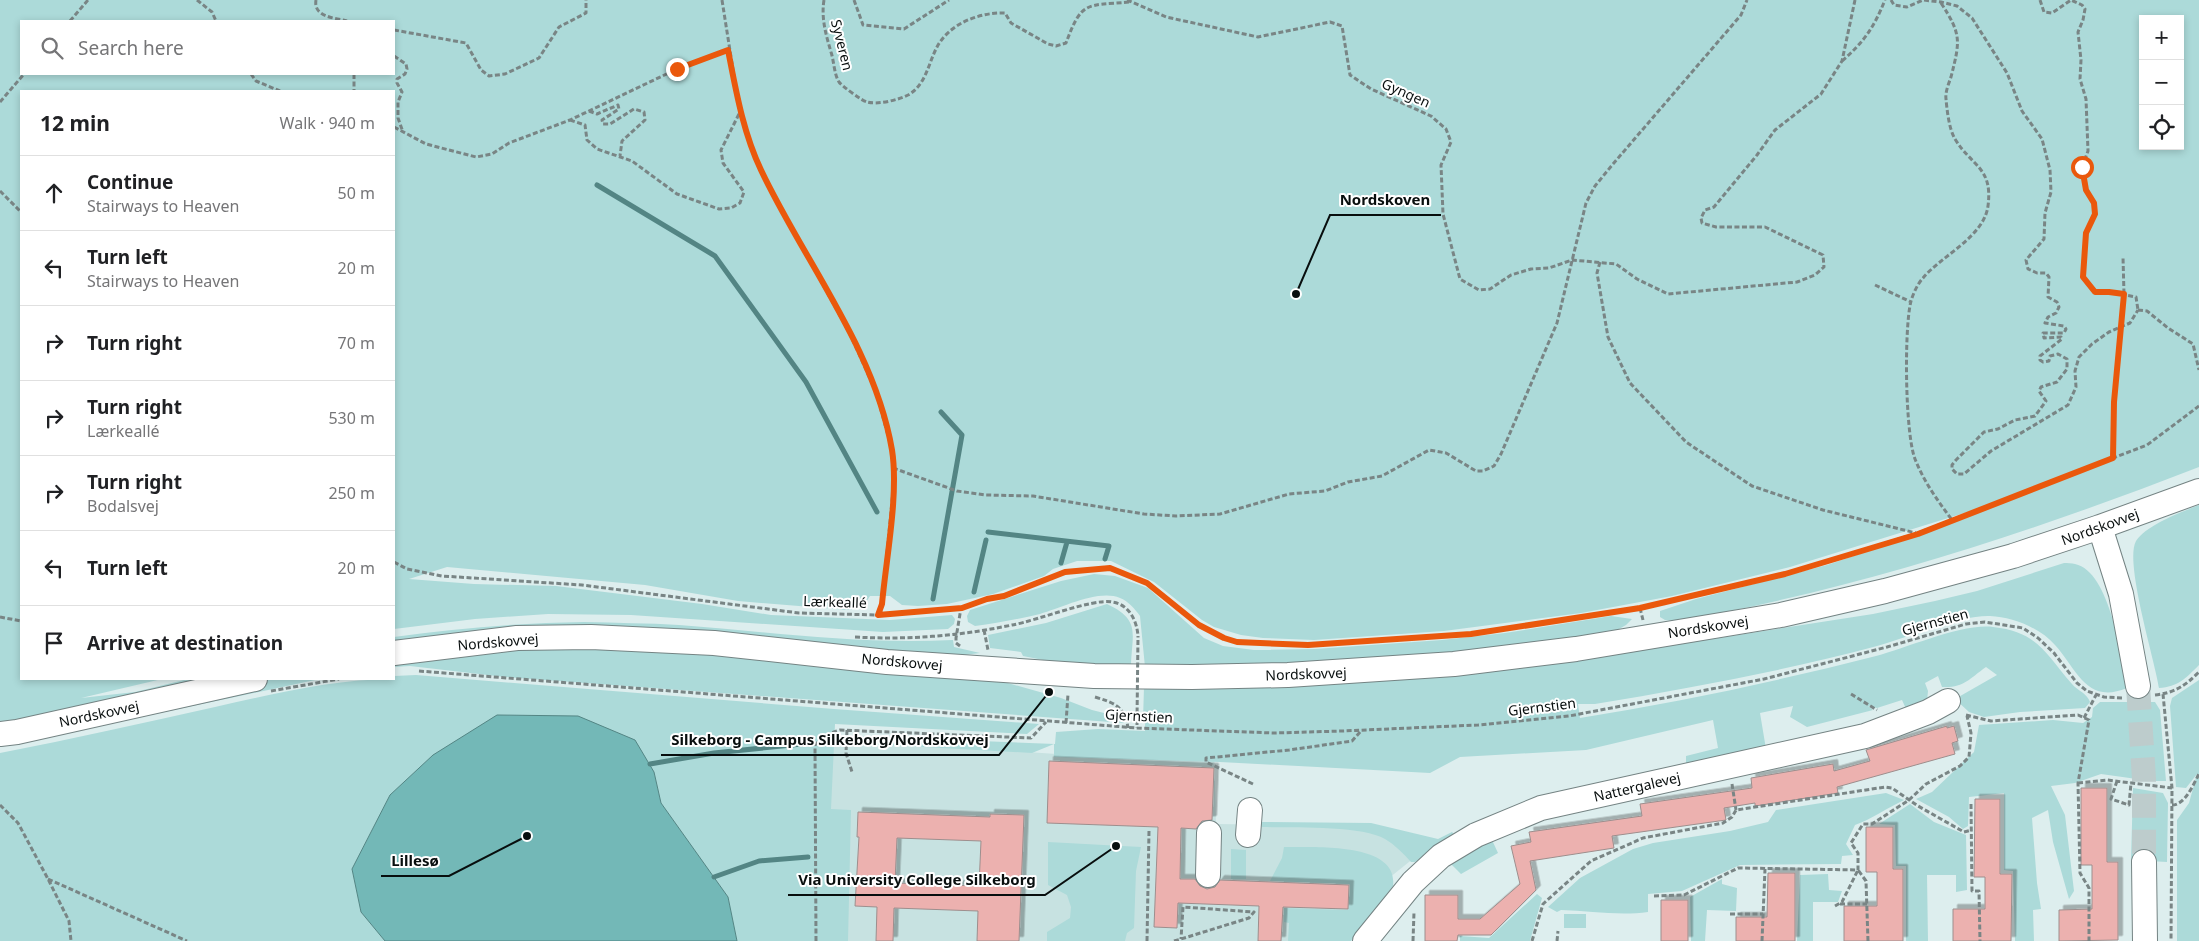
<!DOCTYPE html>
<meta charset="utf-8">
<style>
:root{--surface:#fff;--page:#f2f2f2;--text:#202124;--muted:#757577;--line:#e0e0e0}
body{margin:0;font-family:"Noto Sans",sans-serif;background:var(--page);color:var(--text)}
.controls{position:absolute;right:15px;top:15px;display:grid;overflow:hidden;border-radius:0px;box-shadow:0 2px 8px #0003}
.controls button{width:45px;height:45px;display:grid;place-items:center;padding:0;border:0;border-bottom:1px solid var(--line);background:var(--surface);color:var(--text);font:25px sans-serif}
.stop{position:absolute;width:15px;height:15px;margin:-11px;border:4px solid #ea580c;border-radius:50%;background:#fff}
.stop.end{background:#ea580c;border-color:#fff;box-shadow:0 1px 5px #0008}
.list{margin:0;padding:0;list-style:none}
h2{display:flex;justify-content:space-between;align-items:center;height:65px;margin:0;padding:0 20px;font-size:21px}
h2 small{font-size:16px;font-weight:400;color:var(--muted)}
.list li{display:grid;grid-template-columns:32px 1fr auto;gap:15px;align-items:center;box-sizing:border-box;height:75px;padding:0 20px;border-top:1px solid var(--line)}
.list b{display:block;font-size:19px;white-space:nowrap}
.list p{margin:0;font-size:16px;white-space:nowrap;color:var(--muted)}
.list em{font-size:16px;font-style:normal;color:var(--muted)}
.icon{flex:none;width:28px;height:28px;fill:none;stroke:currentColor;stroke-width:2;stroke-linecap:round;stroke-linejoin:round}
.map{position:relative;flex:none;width:2199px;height:941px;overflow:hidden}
.search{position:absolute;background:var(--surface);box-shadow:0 2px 8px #0003;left:20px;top:20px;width:375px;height:55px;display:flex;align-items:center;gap:12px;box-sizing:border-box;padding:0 18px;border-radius:0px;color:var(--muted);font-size:19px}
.panel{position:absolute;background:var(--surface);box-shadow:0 2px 8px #0003;left:20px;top:90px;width:375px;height:590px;border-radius:0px}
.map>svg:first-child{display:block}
.built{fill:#c7e2e1}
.green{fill:#acdad9;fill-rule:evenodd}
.water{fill:#73b8b7;stroke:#538584}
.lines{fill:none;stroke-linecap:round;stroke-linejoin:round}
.stream{stroke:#538584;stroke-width:5}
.building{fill:#ecb1af;stroke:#9d8e8d;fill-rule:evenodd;filter:url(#shadow)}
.minor-tunnel{stroke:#bdcccc;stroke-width:24;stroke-dasharray:24 12;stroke-linecap:butt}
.minor-casing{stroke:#748383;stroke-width:26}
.path{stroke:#798585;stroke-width:3;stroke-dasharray:5 2.5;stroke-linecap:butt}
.minor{stroke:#fff;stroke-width:24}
.path-bridge{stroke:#798585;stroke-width:3;stroke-dasharray:5 2.5;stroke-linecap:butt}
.route{stroke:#ea580c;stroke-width:6}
.labels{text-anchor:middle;stroke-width:4;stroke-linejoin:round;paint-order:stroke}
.street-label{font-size:14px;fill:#080e0e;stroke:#fff}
.leader{fill:none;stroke:#080e0e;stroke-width:2}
.callout-dot{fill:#080e0e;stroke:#fff;stroke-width:2}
.callout-label{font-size:15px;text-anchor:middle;font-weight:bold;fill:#080e0e;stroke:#fff;stroke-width:4;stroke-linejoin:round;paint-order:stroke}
</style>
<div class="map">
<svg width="2199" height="941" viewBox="0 0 2199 941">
<defs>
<filter id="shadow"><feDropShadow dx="4.5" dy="-4.5" stdDeviation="0" flood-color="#0004"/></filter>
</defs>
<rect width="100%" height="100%" fill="#dee"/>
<path class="built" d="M833,739L1071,755L1214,748L1216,824L1366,826L1419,854L1389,878L1346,941H814Z"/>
<path class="green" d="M0,0H2199V467C2029,533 1856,590 1676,621L1665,620L1660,617V611L1696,599L1827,565L1946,525L2029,493L1790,567L1672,596L1581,613L1444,631L1314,640L1263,638L1241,635L1214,627L1202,620L1154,582L1111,561H1077L1053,569L1044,576L993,594L947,604L918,606L902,605L890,596H870L863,607L848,610L738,601L645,585L447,567L409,579L474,584L556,586L702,604L771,615L890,620L952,615L955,619L954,624L948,629L883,632L631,615L548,614L475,619L394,629V91H21V679H162L81,698L135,692L188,679H320L0,747ZM2143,19H2180V146H2143ZM21,21H394V74H21Z
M2199,505V665C2186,678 2178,687 2159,688C2155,660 2124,562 2136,541C2146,525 2182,512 2199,505Z
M2064,563C2067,563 2072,563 2075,564C2110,571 2122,659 2127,688C2086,705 2077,669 2055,645C2040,628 2013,617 1990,616C1959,615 1909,637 1877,646C1784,671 1690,688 1595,704H1578L1580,718C1680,702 1778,681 1876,656C1907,648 1963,623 1993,627C2038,632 2045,653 2072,684C2078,691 2087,693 2090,702L2085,708L2020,712L1984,717L1969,712L1955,699L1997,675L1986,667C1969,679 1964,688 1942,687L1938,676L1925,683L1928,691L1927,701L1907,711L1902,700L1877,708L1868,706L1873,710L1807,727L1790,717L1793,706L1760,713L1766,749L1748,750L1686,767V756L1718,748L1713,720L1586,750L1460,757L1430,773L1220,762L1054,757V744L1032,753L851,743L853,736L1055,744L1056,732L1098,729L1145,731V724L1143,720L1144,687L1680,644L1873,614L1935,601L1977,591Z
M1094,574L1115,576L1148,588L1204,638L1223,646L1254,650L1315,649L1442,640L1505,633L1611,616L1632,619L1626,625L1612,633L1473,652L1330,663L1145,667L1140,616C1135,609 1128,601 1120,598C1098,589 1062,608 1040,614C1019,619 997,623 975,626L968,622L967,616L970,610L1061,581Z
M1107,604C1141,620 1132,633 1131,665L1058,663L1023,656L1021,652L990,648L988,635L1046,623Z
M584,622C616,623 648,623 679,625C772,632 860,645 953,640L954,647L980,653L947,657L394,642V637C457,628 520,623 584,622Z
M514,649H673L1004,682L1061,698L1092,710L1124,718V723L505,677L410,666L394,667V661Z
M416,675L834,709L1039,724L1027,734L835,724L831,809L851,810L848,941H737L728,897L661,803L654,772L433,755L390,795L352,869L361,912L385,941H0V753C72,739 143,723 215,707C274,694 333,679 394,679V676Z
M2199,680V941H2177V820L2189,803L2197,774L2186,788L2176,787L2170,706L2172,698Z
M2100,702H2155L2160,710L2166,781H2151L2101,774L2075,783L2051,786L2065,815L2074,891L2069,899L2053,842L2048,810L2032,818L2037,883L2041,909L2033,910L2034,941H2015L2013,871L2004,870V793L1969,797L1968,826L1963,829L1949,817L1916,799L1932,792L1974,752L1979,725L2053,720L2083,723L2092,717L2093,708Z
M2133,788L2163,793L2168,803L2167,862L2131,860Z
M1886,793L1904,800C1887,808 1872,819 1855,825L1846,844L1853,855L1842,856L1841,864L1740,865L1682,891L1648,894V912C1620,916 1590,911 1561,910L1557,912L1548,907L1580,878L1633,849L1653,843L1730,831L1768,822L1776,810Z
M1910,804L1934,822L1966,835L1967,890L1956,892V875H1927L1928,941H1906V866H1896L1895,825L1879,824Z
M1258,822L1371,823L1438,839L1452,832L1455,835L1415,862H1411C1403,853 1395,845 1385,839C1362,825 1291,828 1262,827Z
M1492,840L1498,853L1461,874L1451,864Z
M1048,842L1141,847L1136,871L1134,928L1127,933L1125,941H1047V932L1070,918L1071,907L1067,895L1048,885Z
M1284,847C1311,848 1399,841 1393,886L1351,941H1288L1289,923L1284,922V908L1348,910L1350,884L1270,881L1282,858Z
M1231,849L1246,850V879H1231Z
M1828,874L1829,890L1842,891L1838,902H1813V941H1797L1800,875Z
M1722,879V884L1737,888L1736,911L1707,910L1705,941H1691L1690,897Z
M1537,894L1542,898L1530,941H1460V936L1489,938Z
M1564,914H1586V928H1564Z"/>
<path class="water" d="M497,715L578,716L635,740L654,772L661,803L728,897L737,941H385L361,912L352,869L390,795L433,755Z"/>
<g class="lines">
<path class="stream" d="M597,185L715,256L806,382L877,512
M988,532L1109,546L1105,559
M1061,563L1067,542
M974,592L986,540
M933,599L962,435L941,412
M650,764L714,753L802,744
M714,877L759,861L808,857"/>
</g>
<path class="building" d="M1947,726V728L1954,726L1958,741L1952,743L1955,754L1837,787L1838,793L1755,806V803L1724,808L1726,820L1612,836L1614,848L1530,861L1536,890L1491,935H1458L1457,941H1425V895H1458V919H1480L1520,884L1511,846L1531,842L1529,832L1642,816L1640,804L1752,788L1751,778L1833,764L1834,771L1870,761L1866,750Z
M1049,761L1214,768L1212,820L1202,821L1196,829L1181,828L1180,879H1195L1200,886L1207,889L1215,887L1220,880L1349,885L1348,909L1283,907L1281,941H1258L1259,906L1178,903L1177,928L1154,927L1158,827L1047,823Z
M2081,788H2107V862H2118V940L2059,941V910L2092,909V865H2081Z
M1975,799H2000V874H2012L2011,941H1953V909H1985V877H1974Z
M858,812L990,817V814L1024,815L1019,941H977L978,911L894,908L893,941H876L877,907L855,906L859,837H857ZM897,838L981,841L979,886L895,883Z
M1866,827H1893V869H1903V941H1844V906H1877V872H1866Z
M1768,873H1795V941H1736V917H1767Z
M1661,900H1688V941H1661Z"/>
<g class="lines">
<path class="minor-tunnel" d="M2138,686L2144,779V862"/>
<defs>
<path id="minor" d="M2100,527L2121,594L2138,686
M394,653L517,638L591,637L714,643L887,662L1094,676L1192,677L1288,675L1454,664L1576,649L1781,615L1885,591L2013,556L2100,527L2199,491
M0,734L17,732L255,679
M1248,835L1250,810
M2144,862L2145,941
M1208,875L1209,833
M1365,941L1413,882L1441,856L1476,835L1541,808L1865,736L1928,712L1948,701"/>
</defs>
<use href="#minor" class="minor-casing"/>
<path class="path" d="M197,0L212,12L216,21
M316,0C313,17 335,18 347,21
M722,0L740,114L760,170L850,334L876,392L892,450L894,481L882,604L878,615
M824,0C821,18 826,35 831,52C834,61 834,74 839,82C842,86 862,101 867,102C878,105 898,100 908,95C926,85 928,64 937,47C949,24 979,12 1005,13L1011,23L1048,44L1056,46L1066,43C1082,0 1086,6 1129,2
M854,0L863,25L904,29L949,0
M1127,0L1166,17L1258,37L1330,22L1342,26L1350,75L1371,89L1431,116L1446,129L1451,142L1441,165L1443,214L1460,279L1479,290L1490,289L1511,275L1531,269L1549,268L1572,260L1616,264L1637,279L1668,294L1797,282L1815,275L1824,267L1823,255L1765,227H1716L1702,223L1701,218L1705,210L1714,207L1757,155L1775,130L1821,94L1842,61L1855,0
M1891,0L1894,5L1907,7L1923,0L1941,2L1957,6L1972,18L2007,73L2022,111L2042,139L2050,170L2051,192L2045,213L2044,239L2026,260L2028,269L2037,273H2046L2049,277L2048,297L2057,302L2059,307L2056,313L2048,317L2045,323L2064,326L2066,329L2064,333H2043L2044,338L2061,337L2062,339L2040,356V360L2043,362L2049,361L2050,356L2058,354L2067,359V369L2057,382L2041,387L2039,391L2046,401L2035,416L2015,420L1998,429L1984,432L1956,460L1952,465V469L1957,474H1964L1991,451L2068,405L2076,387L2075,371L2079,357L2092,344L2109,332L2130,323L2138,310
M2040,0L2044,12L2052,13L2071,0L2082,5L2085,9L2083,20L2078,32L2081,60L2080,79L2086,99L2088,151L2082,167L2086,190L2094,203L2095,214L2085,233L2083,277L2095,292H2109L2136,297L2138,310
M1941,3C1962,35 1960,41 1951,77C1949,83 1945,92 1946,99C1947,110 1949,129 1955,139C1972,167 1993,167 1988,206C1984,237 1941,256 1923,278C1918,283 1913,294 1911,301C1904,328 1905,433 1915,459C1924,482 1938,501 1952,520
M70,21L88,0
M394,30L466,43L481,70L489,76L505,74L539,58L559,27L586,13V0
M394,56L406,64L407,69L405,74L397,79V83L402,92L398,102V118L403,132
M1842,61C1865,41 1874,27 1885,0
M251,74L256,81L280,91
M354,74V91
M0,102L24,74
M589,111L597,114L618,105L619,109L602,120L603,124H610L634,109L644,112L645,120L622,141L620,156
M570,120L585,125L587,140L597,149L632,161L677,194L719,209L731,208L740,203L744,192L723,163L721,150L739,114
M394,127L426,144L476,157L492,154L509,143L570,120L677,69L729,50
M0,191L21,212
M1600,262L1597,273L1608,337L1630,383L1686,442L1752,486L1823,510L1916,533
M1875,285L1911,302
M2138,310L2147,311L2168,328L2193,344L2199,370
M2113,458L2114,402L2124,294L2123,257
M893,468L957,491L986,495L1033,496L1144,514L1176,516L1220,514L1289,494L1325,491L1348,482L1382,476L1429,450L1446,453L1476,471H1483L1494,466L1501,454L1557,323L1586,203L1595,186L1613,164L1741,15L1747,0
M394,562L407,569L442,576L582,585L799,613L878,615L961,608L987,599L1004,596L1065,572L1110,568L1147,583L1199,625L1224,638L1237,642L1308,645L1471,634L1640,608L1785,574L1918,533L2147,445L2199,406
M1640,608L1643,620
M0,617L21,621
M984,630L988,650
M855,637C908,640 960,636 1012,625C1036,621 1093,598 1112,602C1129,604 1137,621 1138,636
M960,646L956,643V638L961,608
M419,671L1137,728L1274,733L1343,731L1478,725L1569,716L1764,679L1887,647L1966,624L1985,622L2023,628L2038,638L2054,653L2077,683L2087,691L2104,697L2123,698
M271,691L339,679
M1851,694L1877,710
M2163,694L2172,788L2171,941
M2155,695C2174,693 2185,686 2199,672
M1095,697C1114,703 1125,706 1128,728
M1966,715L1991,721L2078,715L2089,720L2078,783L2080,873L2089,888V941
M2084,718L2096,695
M1137,720V728
M1066,723L1068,694
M847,730L846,753L852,772
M2117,781L2111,799L2129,805L2131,783
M2078,783L2107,780L2172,788
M1253,784L1206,762V758L1289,750L1352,741L1361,731
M1732,784L1736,810
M1971,804L1972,891H1979L1980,941
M0,805L18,823L48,879L69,921L71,941
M2172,805C2185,805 2193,785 2199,774
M48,879L187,941
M1654,896L1684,895L1738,868L1858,870V853L1851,843L1863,824H1872L1909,800L1926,784L1960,766L1969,757L1971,733L1967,716
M1840,904H1867
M1835,906L1842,902L1858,870L1866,881L1868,941
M1730,914H1763
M816,941L815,745C823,737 829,733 840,730L1031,738L1046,722
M1147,941L1149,831
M1174,941L1181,939L1249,918L1254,912L1183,907L1181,939
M1413,941L1414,912
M1532,941L1543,904L1591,861L1643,838L1723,823L1732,817L1736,810L1885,787L1892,788L1918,806L1964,832L1972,830
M1557,941L1558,931
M1762,941L1765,869"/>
<use href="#minor" class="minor"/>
<path class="path-bridge" d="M1137,720L1138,636"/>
</g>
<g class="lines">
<path class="route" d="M677,69L728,50C736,91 743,132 761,170C804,261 875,349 892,450C899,494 886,559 882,604L878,615L962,608L987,599L1004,596L1065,572L1110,568L1147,583L1199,625L1224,638L1237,642L1308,645L1471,634L1640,608L1785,574L1918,534L2113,458L2114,402L2124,294L2109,292H2095L2083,277L2086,233L2095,214L2094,203L2086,190L2082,167"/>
</g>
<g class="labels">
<g class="street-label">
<text transform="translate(842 45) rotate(76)" y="5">Syveren</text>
<text transform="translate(1406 93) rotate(24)" y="5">Gyngen</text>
<text transform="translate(2100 527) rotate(-20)" y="5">Nordskovvej</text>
<text transform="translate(835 602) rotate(2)" y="5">Lærkeallé</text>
<text transform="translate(1935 622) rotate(-15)" y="5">Gjernstien</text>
<text transform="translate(1708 627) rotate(-9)" y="5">Nordskovvej</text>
<text transform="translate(498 642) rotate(-5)" y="5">Nordskovvej</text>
<text transform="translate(902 662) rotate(5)" y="5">Nordskovvej</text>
<text transform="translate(1306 674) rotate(-2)" y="5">Nordskovvej</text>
<text transform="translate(1542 707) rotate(-7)" y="5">Gjernstien</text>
<text transform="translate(99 714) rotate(-12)" y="5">Nordskovvej</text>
<text transform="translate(1139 716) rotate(3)" y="5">Gjernstien</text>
<text transform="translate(1637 787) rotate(-13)" y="5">Nattergalevej</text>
</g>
</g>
<path class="leader" d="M1296 294L1330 215H1441M1049 692L999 755H661M527 836L449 876H381M1116 846L1045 895H788"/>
<g class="callout-dot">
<circle cx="1296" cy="294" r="5"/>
<circle cx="1049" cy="692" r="5"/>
<circle cx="527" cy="836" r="5"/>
<circle cx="1116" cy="846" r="5"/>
</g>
<g class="callout-label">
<text x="1385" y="205">Nordskoven</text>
<text x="830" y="745">Silkeborg - Campus Silkeborg/Nordskovvej</text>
<text x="415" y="866">Lillesø</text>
<text x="917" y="885">Via University College Silkeborg</text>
</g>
</svg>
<div class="controls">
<button>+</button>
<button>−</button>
<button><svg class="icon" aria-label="locate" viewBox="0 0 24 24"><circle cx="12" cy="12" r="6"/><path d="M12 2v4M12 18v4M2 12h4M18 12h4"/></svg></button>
</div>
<div class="stop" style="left:2082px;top:167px"></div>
<div class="stop end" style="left:677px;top:69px"></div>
<div class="search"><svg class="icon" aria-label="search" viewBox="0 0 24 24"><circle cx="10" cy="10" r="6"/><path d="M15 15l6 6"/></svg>Search here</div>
<section class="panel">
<h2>12 min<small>Walk · 940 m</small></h2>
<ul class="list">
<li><svg class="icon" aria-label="ahead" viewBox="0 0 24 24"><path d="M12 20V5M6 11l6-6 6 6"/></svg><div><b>Continue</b><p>Stairways to Heaven</p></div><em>50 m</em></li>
<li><svg class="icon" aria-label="left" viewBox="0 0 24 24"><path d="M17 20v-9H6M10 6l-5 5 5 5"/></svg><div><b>Turn left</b><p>Stairways to Heaven</p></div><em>20 m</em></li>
<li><svg class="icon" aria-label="right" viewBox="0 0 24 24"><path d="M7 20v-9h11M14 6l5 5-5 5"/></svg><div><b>Turn right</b></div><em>70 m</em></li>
<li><svg class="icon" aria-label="right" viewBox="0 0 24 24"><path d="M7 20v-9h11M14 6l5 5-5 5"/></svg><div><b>Turn right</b><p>Lærkeallé</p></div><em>530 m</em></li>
<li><svg class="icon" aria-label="right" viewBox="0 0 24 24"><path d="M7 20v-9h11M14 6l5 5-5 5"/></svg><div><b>Turn right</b><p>Bodalsvej</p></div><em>250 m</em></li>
<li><svg class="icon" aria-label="left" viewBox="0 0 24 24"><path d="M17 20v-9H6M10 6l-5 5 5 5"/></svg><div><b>Turn left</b></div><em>20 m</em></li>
<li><svg class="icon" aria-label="arrive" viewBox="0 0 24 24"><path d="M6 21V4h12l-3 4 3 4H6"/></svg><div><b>Arrive at destination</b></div></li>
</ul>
</section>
</div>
